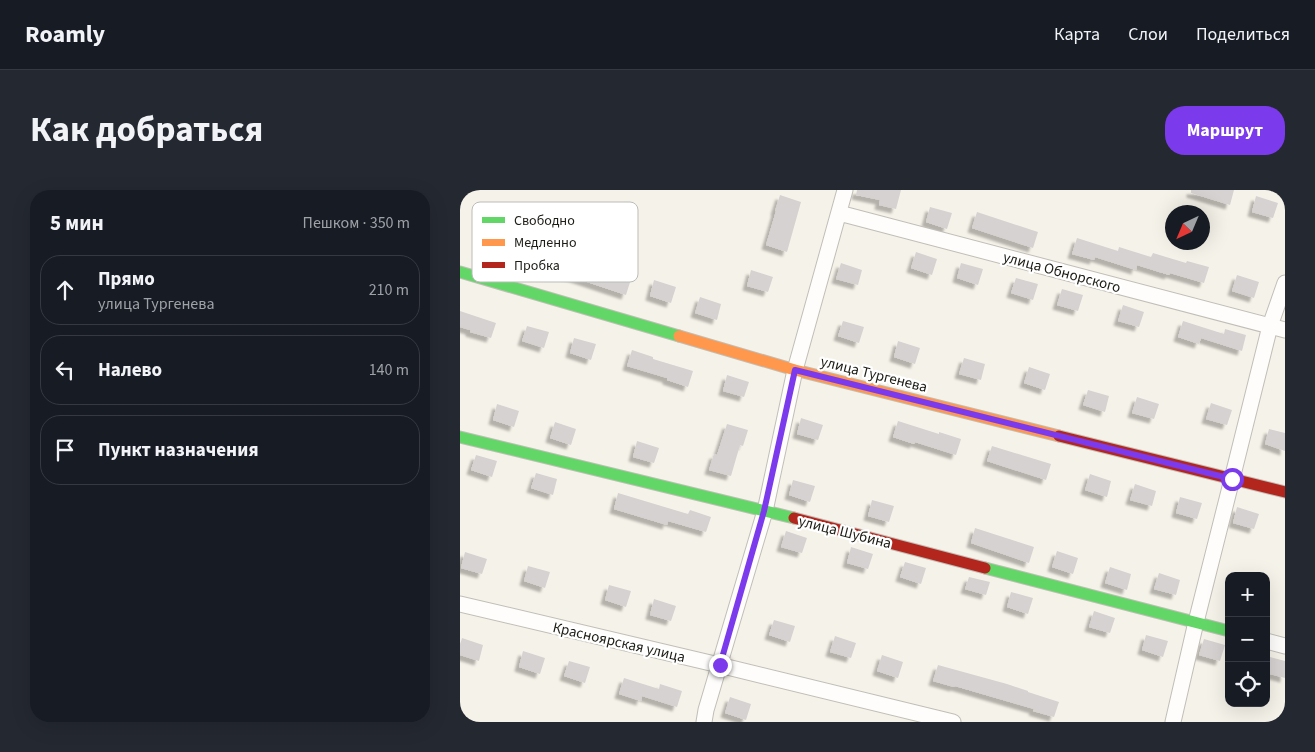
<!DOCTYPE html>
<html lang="ru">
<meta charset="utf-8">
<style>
:root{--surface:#171b24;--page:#242831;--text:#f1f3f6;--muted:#9ea1a6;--line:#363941;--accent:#7c3aed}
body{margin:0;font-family:"Source Sans 3",sans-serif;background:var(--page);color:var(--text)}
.controls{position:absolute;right:15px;bottom:15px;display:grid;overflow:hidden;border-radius:10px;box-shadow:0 5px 20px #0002}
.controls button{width:45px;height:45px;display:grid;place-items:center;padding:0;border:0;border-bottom:1px solid var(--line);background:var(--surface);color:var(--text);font:25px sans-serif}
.compass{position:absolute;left:705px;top:15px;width:45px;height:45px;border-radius:50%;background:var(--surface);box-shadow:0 5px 20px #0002;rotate:224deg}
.stop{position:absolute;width:15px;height:15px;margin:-11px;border:4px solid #7c3aed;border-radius:50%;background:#fff}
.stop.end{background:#7c3aed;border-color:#fff;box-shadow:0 1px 5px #0008}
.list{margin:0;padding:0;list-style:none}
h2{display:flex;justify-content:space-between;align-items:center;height:65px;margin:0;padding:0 20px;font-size:21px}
h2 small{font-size:16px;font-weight:400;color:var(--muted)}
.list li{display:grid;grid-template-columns:32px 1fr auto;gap:15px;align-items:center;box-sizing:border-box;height:70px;margin:0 10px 10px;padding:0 10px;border:1px solid var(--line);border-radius:20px}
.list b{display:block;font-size:19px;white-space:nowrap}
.list p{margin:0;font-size:16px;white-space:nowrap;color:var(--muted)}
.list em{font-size:16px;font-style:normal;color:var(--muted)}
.icon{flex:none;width:28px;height:28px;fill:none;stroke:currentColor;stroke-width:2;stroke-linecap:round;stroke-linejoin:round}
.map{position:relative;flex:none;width:825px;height:532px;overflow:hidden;border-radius:20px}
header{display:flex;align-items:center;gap:30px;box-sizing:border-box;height:70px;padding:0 25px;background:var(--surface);border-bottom:1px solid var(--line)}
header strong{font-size:24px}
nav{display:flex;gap:28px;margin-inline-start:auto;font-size:18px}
.intro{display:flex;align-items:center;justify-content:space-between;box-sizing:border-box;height:120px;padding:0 30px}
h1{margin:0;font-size:35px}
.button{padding:12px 22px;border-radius:20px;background:var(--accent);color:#fff;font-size:18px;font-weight:700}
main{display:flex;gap:30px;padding:0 30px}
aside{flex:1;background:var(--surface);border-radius:20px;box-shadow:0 5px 20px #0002}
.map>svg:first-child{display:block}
.building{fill:#d6d2d1;filter:url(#shadow)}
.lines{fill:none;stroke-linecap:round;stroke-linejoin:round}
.street-casing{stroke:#c1beb7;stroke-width:17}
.fast-casing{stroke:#c1beb7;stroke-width:13}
.slow-casing{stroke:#c1beb7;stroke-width:13}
.jam-casing{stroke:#c1beb7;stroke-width:13}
.street{stroke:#fefdfc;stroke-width:15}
.fast{stroke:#63d668;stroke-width:11}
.slow{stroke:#ff974d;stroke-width:11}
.jam{stroke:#b3261e;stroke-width:11}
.route{stroke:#7c3aed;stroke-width:6}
.labels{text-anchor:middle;stroke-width:4.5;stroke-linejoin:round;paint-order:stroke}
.street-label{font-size:15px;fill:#1d1c15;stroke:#fff}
.key{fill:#fff;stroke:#bbbbb9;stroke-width:1}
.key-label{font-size:14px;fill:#1d1c15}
</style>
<header>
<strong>Roamly</strong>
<nav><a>Карта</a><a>Слои</a><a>Поделиться</a></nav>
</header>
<div class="intro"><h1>Как добраться</h1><a class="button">Маршрут</a></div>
<main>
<aside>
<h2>5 мин<small>Пешком · 350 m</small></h2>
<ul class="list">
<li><svg class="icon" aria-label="ahead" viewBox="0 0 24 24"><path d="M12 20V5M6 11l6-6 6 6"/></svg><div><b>Прямо</b><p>улица Тургенева</p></div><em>210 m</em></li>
<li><svg class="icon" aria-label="left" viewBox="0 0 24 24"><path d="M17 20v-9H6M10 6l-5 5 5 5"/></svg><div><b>Налево</b></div><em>140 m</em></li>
<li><svg class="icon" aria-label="arrive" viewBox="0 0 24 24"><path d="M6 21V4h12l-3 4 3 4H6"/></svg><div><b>Пункт назначения</b></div></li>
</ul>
</aside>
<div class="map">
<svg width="825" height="532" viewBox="0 0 825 532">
<defs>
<filter id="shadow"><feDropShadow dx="-4.5" dy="4.5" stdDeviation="1" flood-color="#0004"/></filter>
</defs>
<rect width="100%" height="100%" fill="#f5f2e9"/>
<path class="building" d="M397,0H441L436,19L419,15L420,10L396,5Z
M731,0H774L770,15L731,3Z
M320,5L341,12L327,62L306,55L316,21H315Z
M796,6L818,13L813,28L792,22Z
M470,17L492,23L487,39L466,32Z
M517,22L578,42L573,58L512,38Z
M617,48L658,61L659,57L691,67L693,63L726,73L727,71L749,77L744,93L710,83L709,85L677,75L676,80L635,67L634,70L612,64Z
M456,62L477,69L472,85L451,78Z
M110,69L132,76L131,77L171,89L166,105L106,85Z
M381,73L402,80L398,95L376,89Z
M501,73L523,79L518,95L497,88Z
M291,80L313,87L308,102L287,96Z
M777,85L799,92L794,108L772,101Z
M556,88L578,94L573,110L551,103Z
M194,90L216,97L211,113L190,106Z
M602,99L623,105L618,121L597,115Z
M240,107L261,114L257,130L235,123Z
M663,115L684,122L679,137L658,131Z
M0,121L36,133L31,148L10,142V140L0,137Z
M383,131L404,137L399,153L378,146Z
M723,131L764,144L765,139L786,145L782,161L741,148L739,154L718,147Z
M67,136L89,142L84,158L62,151Z
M114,148L136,154L131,170L110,163Z
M438,151L460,158L455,174L434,167Z
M172,160L193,167V169L233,181L228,197L207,190V188L167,176Z
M504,168L525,174L521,190L499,184Z
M569,177L590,184L585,200L564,193Z
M267,185L289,192L284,207L263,201Z
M628,200L649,206L645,222L623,215Z
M677,207L699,214L694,229L672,223Z
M751,213L772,220L767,235L746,229Z
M37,214L59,221L54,237L33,230Z
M341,228L363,235L358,250L337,244Z
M438,231L479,244V242L501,249L496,265L455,252L454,254L433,247Z
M95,232L116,239L111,255L90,248Z
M267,234L288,240L283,256L280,255L271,286L249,280L254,264L257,265Z
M809,239L825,243V261L805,254Z
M177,251L199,258L194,273L173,267Z
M532,256L591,274L586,290L527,271Z
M16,265L37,271L32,287L11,280Z
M76,283L97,289L93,305L71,298Z
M630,284L651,291L647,307L625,300Z
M333,290L355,296L350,312L329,305Z
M675,294L696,301L692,316L670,310Z
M158,303L228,324L230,320L251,327L246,342L208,331L207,335L154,319Z
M720,307L742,313L737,329L716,323Z
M412,310L434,316L429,332L408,326Z
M777,317L799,324L794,339L773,333Z
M515,338L574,357L569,373L511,353Z
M326,341L347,348L342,363L321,357Z
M391,357L413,364L408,379L387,373Z
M597,361L618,368L613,384L592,377Z
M5,362L27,369L22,384L1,378Z
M445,372L466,378L461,394L440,387Z
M68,376L90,382L85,398L64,391Z
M650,377L671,384L667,400L645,393Z
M699,383L720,390L716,405L694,399Z
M509,387L530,392L526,405L505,399Z
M149,395L171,401L166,417L145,410Z
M551,402L573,408L568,424L547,417Z
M194,409L216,416L211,431L190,425Z
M634,421L655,428L650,443L629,437Z
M314,430L335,436L330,452L309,445Z
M686,445L708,451L703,467L682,460Z
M375,446L396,453L391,468L370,462Z
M2,448L23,455L19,471L0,465V455Z
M744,449L765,455L760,471L739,465Z
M63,461L85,468L80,484L59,477Z
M422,465L443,472L438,488L417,481Z
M810,467L825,471V488L806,483Z
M109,471L130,477L125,493L104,486Z
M478,475L547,494L568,501V502L599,512L594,527L573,521L574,519L495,496L494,497L473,491Z
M164,488L199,499L200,494L222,501L217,517L182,506L181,511L159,504Z
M270,507L291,514L286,530L265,523Z"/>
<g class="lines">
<defs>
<path id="street" d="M379,23L825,140
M0,414L259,475L493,532
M806,451L825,456
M244,532L246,520L305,321L335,180L385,0
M713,532L736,432L772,289L810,136L825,93"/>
<path id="fast" d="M0,82L219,146
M0,247L334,328
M525,378L769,441"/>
<path id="slow" d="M219,146L335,180L599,246"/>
<path id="jam" d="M599,246L825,302
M334,328L525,378"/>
</defs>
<use href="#street" class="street-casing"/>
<use href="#fast" class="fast-casing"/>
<use href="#slow" class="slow-casing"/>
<use href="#jam" class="jam-casing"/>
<use href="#street" class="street"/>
<use href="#fast" class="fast"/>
<use href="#slow" class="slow"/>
<use href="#jam" class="jam"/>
</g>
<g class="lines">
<path class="route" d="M260,475L304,321L335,180L772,289"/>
</g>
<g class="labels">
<g class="street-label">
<text transform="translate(602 82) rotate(15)" y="5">улица Обнорского</text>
<text transform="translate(414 184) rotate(14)" y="5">улица Тургенева</text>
<text transform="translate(385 342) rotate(14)" y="5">улица Шубина</text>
<text transform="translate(159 452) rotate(13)" y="5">Красноярская улица</text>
</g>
</g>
<rect x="12" y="12" width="166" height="80" rx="8" class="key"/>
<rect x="22" y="27" width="23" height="6" fill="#63d668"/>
<rect x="22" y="49" width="23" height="7" fill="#ff974d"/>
<rect x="22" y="72" width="23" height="6" fill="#b3261e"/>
<g class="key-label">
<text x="54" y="35">Свободно</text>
<text x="54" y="57">Медленно</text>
<text x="54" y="80">Пробка</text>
</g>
</svg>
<div class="controls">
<button>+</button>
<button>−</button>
<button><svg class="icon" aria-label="locate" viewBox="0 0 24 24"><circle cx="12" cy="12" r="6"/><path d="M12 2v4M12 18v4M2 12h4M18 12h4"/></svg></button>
</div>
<svg class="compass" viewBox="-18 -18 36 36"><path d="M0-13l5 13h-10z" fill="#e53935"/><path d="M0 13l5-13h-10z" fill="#9ea1a6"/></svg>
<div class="stop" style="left:772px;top:289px"></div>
<div class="stop end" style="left:260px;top:475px"></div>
</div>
</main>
